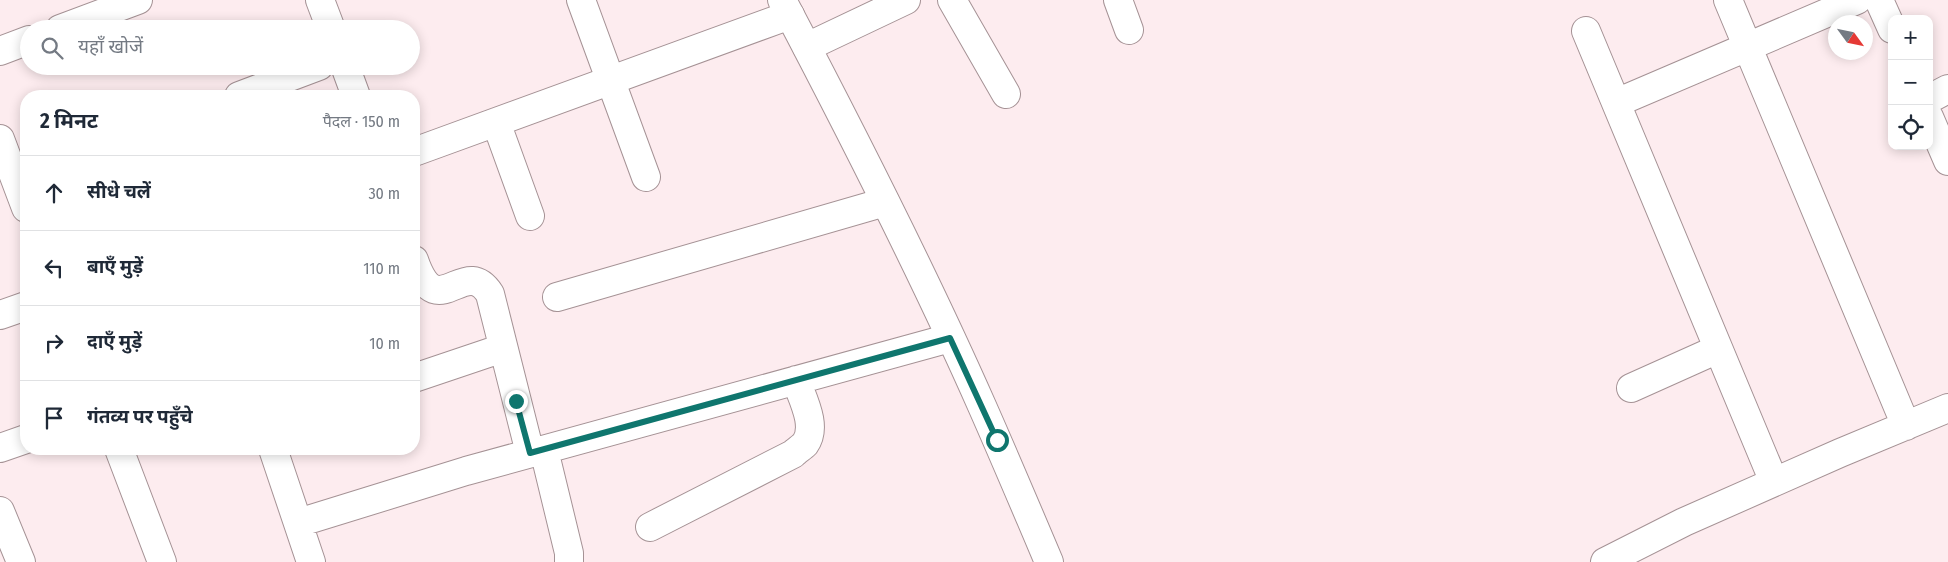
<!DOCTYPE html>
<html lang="hi">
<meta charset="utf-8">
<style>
:root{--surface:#fff;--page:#f2f2f3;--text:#1f2937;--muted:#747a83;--line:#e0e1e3}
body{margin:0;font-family:"Fira Sans Condensed","Noto Sans Devanagari",sans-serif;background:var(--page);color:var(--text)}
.controls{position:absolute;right:15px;top:15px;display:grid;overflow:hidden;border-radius:10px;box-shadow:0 2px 12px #0003}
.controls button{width:45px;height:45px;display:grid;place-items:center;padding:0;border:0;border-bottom:1px solid var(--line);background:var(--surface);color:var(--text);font:25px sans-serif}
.compass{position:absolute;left:1828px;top:15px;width:45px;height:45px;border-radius:50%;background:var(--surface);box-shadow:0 2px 12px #0003;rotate:123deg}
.stop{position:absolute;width:15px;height:15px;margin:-11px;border:4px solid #0f766e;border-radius:50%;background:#fff}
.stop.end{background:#0f766e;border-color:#fff;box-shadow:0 1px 5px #0008}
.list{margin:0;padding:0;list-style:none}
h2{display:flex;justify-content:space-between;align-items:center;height:65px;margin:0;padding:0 20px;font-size:21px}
h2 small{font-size:16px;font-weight:400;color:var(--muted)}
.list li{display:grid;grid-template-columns:32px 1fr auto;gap:15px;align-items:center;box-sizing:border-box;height:75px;padding:0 20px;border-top:1px solid var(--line)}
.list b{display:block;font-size:19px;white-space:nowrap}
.list em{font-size:16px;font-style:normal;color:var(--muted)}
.icon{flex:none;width:28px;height:28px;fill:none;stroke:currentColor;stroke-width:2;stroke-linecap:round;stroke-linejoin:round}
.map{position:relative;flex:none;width:1948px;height:562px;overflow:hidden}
.search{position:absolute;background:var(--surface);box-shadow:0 2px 12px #0003;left:20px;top:20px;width:400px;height:55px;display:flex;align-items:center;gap:12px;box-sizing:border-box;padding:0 18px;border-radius:28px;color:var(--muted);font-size:19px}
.panel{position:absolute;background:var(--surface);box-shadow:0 2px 12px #0003;left:20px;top:90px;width:400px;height:365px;border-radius:20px}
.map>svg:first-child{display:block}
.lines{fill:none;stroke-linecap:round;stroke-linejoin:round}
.street-casing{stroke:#a59295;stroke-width:30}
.secondary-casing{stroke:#a59295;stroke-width:30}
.street{stroke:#fff;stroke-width:28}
.secondary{stroke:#fff;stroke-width:28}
.route{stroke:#0f766e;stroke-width:6}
</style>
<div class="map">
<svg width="1948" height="562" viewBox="0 0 1948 562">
<rect width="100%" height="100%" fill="#fdecef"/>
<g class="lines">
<defs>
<path id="street" d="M320,0L331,29
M581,0L646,177
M952,0L1006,94
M1118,0L1129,30
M1728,0L1906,426
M1879,0L1892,29
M60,29L138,0
M1586,31L1774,482
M807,47L906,0
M0,51L29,40
M345,66L356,96
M239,96L319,66
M1929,99L1948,89
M1616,103L1857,0
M1929,117L1948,161
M496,122L530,216
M0,139L26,208
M414,152L790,15
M414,260C437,328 464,253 490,294L530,453
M557,297L885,202
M0,315L26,306
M414,378L503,348
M1631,388L1718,349
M0,448L26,439
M119,449L162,562
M273,449L311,562
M544,450L569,553V562
M0,511L21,562
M298,523L466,471L950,338
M650,527L793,454C796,451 802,447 805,444C818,426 802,398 796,380
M1605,562L1684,522L1840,453L1948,408"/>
<path id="secondary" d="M782,0C852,133 921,268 982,406C1005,458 1027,510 1049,562"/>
</defs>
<use href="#street" class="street-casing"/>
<use href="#secondary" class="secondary-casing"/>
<use href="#street" class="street"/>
<use href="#secondary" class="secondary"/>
</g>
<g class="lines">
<path class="route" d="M516,401L530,453L950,338L997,440"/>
</g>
</svg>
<div class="controls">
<button>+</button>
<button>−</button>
<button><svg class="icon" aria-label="locate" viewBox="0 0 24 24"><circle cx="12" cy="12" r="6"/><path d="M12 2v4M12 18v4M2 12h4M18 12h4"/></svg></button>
</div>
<svg class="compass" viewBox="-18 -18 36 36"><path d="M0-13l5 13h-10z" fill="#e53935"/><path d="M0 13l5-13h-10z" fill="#747a83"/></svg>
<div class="stop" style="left:997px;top:440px"></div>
<div class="stop end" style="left:516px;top:401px"></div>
<div class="search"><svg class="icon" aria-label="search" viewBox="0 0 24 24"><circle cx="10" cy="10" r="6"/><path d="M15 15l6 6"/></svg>यहाँ खोजें</div>
<section class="panel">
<h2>2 मिनट<small>पैदल · 150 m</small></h2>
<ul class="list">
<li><svg class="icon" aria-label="ahead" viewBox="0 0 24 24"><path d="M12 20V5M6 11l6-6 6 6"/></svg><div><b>सीधे चलें</b></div><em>30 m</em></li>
<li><svg class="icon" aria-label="left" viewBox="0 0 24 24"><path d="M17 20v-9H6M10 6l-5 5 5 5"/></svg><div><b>बाएँ मुड़ें</b></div><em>110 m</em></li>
<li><svg class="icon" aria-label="right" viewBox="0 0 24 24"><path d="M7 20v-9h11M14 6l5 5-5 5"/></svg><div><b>दाएँ मुड़ें</b></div><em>10 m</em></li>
<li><svg class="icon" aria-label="arrive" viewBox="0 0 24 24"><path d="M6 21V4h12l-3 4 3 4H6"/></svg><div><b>गंतव्य पर पहुँचे</b></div></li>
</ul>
</section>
</div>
